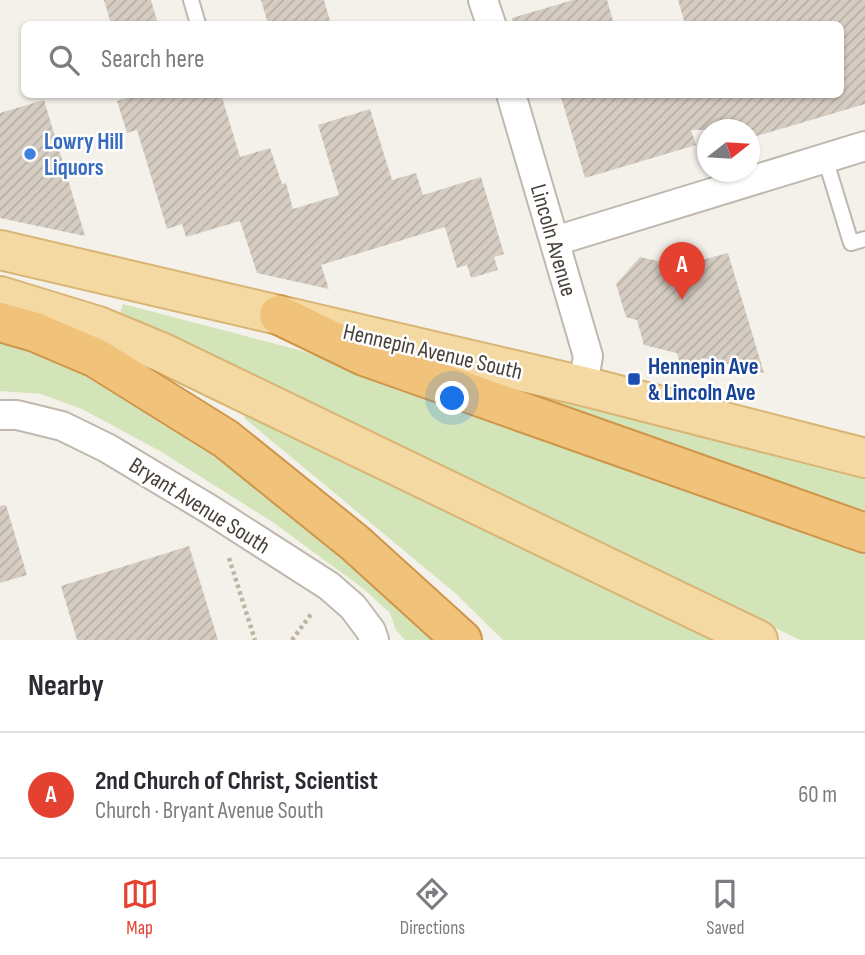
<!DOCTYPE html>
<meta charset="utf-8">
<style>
:root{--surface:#fff;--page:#f7f7f7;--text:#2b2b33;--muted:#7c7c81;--line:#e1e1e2;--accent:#e54131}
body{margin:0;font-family:"Sofia Sans Condensed",sans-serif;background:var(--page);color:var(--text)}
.compass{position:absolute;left:697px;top:119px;width:63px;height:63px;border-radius:50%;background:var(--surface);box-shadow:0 2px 5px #0004;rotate:73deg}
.you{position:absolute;left:453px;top:399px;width:24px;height:24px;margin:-18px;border:5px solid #fff;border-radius:50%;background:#1a73e8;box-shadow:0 0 0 10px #1a73e833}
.badge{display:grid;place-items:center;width:46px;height:46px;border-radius:50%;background:var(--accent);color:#fff;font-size:23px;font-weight:700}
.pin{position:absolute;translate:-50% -58px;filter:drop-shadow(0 2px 4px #0008)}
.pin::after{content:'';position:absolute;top:37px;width:24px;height:21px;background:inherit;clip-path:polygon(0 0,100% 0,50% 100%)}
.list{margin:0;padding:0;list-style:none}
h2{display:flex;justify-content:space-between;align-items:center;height:91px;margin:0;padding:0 28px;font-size:30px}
h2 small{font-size:23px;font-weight:400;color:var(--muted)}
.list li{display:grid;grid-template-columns:46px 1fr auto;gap:21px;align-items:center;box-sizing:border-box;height:126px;padding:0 28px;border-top:2px solid var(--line)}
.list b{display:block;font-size:26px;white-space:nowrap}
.list p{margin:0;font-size:23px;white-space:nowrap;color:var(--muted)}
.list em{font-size:23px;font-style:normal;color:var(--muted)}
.icon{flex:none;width:38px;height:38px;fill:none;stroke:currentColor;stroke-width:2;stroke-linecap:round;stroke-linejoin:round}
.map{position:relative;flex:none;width:865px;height:640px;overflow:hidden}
.search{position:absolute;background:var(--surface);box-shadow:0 2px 5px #0004;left:21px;right:21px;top:21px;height:77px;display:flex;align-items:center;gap:18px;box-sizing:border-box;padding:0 24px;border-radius:10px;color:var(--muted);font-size:26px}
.sheet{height:217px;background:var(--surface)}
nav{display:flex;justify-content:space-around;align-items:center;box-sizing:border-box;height:98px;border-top:2px solid var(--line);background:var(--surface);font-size:19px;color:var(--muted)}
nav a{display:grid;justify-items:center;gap:4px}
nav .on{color:var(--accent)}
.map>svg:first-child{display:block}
.green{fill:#d3e4b8}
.building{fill:url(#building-hatch)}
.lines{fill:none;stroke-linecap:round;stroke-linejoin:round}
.service-casing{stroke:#bfb8ae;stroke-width:18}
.minor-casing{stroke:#bfb8ae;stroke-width:32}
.primary-casing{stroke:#d9b574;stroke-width:42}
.motorway-casing{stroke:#cf964a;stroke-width:42}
.path{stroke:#bfb3a1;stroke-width:4.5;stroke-dasharray:3.5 3.5;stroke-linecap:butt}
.service{stroke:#fff;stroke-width:14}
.minor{stroke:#fff;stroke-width:28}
.primary{stroke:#f5d9a3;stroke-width:38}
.motorway{stroke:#f0c27a;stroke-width:38}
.shop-dot{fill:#3f7fe0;stroke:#fff;stroke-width:2.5}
.transit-dot{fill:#1a4fb4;stroke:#fff;stroke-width:2.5}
.labels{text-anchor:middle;stroke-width:5;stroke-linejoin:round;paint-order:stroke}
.shop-label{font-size:23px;font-weight:bold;fill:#366cbe;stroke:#fff;text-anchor:start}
.street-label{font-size:23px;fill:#48413a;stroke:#fff}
.transit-label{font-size:23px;font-weight:bold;fill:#164399;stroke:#fff;text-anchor:start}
</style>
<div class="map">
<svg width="865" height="640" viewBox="0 0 865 640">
<defs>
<pattern id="building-hatch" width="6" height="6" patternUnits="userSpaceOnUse" patternTransform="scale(1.75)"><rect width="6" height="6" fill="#d5ccc2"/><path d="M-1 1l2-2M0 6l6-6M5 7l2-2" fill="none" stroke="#b8b0a7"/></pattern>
</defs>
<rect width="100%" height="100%" fill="#f4f1eb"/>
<path class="green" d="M123,304L299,350L381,376L612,458L865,553V640H800L264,381L119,317Z
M0,336L103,376L170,415L445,640H405L396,630L390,613L364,589L274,523L160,451L82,409L41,394L0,391Z
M496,383L865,478V513Z
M246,412L714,640H503L454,592L244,418Z"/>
<path class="building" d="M104,0H151L158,24H111Z
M261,0H324L331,24H268Z
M573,0H607L614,24H513L512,18Z
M678,0H865V104L750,138V130H691L696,145L585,178L560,94H841V24H685Z
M140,94H221L240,157L270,148L282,184L286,183L293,209L339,195L318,125L370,109L392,180L416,173L423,195L481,177L504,254L494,257L498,270L471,278L467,265L457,268L445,227L321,265L329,289L257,273L240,221L186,237L182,224L167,229L137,130L127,133L117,101Z
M44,100L85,236L0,218V113Z
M728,253L764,373L702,358L684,377L677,353L644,345L637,320L626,317L616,284L640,257L680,266Z
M6,505L27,575L0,583V506Z
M189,546L218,640H77L61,586Z"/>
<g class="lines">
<defs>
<path id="service" d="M191,0L198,24
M825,158L851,243L865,239"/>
<path id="minor" d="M483,0L491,24
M511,94L588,356L583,386
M555,241L865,146
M0,415H17L62,426L107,448L209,509L329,586L353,607L371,631L374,640"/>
<path id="primary" d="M0,250L583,386L865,458
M0,296L98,326L163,353L758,640"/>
<path id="motorway" d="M279,315L364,356L865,533
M0,322L35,332L96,358L226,439L355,543L462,640"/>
</defs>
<use href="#service" class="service-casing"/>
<use href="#minor" class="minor-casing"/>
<use href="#primary" class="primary-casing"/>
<use href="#motorway" class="motorway-casing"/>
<path class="path" d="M229,558L255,640
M292,640L312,613"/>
<use href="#service" class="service"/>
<use href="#minor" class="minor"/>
<use href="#primary" class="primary"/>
<use href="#motorway" class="motorway"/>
</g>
<circle class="shop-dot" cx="30" cy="154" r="7"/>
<rect class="transit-dot" x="627" y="372" width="14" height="14" rx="3.5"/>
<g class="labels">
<g class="shop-label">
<text x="44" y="149">Lowry Hill<tspan x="44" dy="26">Liquors</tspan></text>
</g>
<g class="street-label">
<text transform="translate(554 240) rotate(74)" y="8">Lincoln Avenue</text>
<text transform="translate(433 351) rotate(13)" y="8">Hennepin Avenue South</text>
<text transform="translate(200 505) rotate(32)" y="8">Bryant Avenue South</text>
</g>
<g class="transit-label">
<text x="648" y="374">Hennepin Ave<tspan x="648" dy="26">&amp; Lincoln Ave</tspan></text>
</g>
</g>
</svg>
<svg class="compass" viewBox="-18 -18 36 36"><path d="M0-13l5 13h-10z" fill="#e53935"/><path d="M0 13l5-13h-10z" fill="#7c7c81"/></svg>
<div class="you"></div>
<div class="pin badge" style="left:682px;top:300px">A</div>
<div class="search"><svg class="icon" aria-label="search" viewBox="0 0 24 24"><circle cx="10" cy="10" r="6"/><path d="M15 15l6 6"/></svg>Search here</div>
</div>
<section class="sheet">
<h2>Nearby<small></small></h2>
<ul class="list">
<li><span class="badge">A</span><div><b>2nd Church of Christ, Scientist</b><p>Church · Bryant Avenue South</p></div><em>60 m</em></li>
</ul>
</section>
<nav>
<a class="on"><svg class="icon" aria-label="map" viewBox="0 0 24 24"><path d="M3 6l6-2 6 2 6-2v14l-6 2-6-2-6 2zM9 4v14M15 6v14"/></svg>Map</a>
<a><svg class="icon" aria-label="directions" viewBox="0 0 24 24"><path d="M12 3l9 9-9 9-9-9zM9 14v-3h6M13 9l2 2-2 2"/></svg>Directions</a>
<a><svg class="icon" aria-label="saved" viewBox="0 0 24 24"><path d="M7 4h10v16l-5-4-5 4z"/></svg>Saved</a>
</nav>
